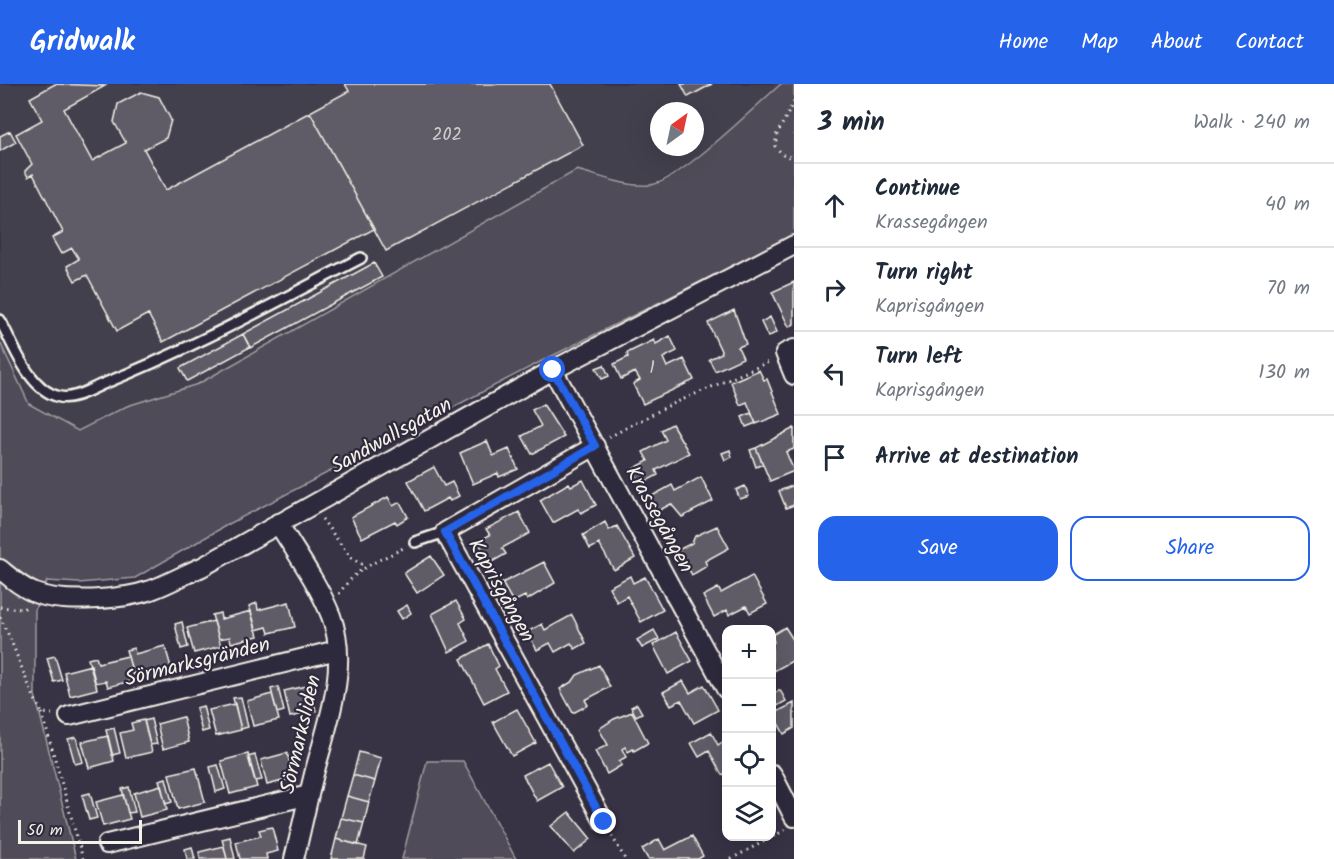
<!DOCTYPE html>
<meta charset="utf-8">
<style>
:root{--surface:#fff;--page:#f6f6f7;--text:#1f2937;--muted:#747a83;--line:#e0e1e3;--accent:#2563eb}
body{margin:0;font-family:Kalam,sans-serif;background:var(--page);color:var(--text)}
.controls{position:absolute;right:18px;bottom:18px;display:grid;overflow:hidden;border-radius:12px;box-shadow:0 6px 24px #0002}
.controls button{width:54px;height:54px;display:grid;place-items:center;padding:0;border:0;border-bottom:2px solid var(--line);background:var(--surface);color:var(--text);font:30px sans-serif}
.compass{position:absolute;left:650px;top:18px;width:54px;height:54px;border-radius:50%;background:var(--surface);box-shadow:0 6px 24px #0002;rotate:33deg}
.scale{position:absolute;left:18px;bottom:15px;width:124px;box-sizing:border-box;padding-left:6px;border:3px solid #f4f1e8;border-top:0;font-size:16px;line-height:21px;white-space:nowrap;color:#f4f1e8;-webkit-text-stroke:4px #2f2a3d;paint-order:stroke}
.stop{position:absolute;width:18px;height:18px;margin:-14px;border:4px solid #2563eb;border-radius:50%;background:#fff}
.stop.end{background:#2563eb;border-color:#fff;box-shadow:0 2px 6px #0008}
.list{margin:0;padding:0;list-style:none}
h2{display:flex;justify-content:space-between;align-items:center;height:78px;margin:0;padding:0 24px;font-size:26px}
h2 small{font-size:20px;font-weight:400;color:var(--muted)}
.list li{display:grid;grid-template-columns:39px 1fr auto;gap:18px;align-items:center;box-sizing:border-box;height:84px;padding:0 24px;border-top:2px solid var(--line)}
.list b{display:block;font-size:22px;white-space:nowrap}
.list p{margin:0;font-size:20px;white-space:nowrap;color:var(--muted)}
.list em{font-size:20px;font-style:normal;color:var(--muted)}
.actions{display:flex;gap:12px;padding:18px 24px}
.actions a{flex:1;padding:14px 0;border:2px solid var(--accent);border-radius:18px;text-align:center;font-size:21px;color:var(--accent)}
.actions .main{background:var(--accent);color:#fff}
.icon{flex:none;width:33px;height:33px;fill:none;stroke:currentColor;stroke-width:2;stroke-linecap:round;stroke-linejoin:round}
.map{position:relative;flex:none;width:794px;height:775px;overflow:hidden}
header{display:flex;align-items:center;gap:36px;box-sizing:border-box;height:84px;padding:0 30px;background:var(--accent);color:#fff}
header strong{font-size:28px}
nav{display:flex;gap:33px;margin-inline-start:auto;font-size:21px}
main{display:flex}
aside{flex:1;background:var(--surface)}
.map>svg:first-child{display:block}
.built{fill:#433f4e;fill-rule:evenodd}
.green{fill:#504b59;stroke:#a29ea0;stroke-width:1.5}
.building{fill:#5f5c67;stroke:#f4f1e8;stroke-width:1.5}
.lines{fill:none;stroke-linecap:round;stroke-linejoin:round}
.lane-casing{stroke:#f4f1e8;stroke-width:14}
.street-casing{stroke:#f4f1e8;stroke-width:22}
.path{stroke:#f4f1e8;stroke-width:3;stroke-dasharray:1.5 4.5;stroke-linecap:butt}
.lane{stroke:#2f2a3d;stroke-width:9}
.street{stroke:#2f2a3d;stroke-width:18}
.route{stroke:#2563eb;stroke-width:8}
.labels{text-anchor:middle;stroke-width:4.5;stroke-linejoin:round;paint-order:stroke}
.number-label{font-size:18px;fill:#cfccc8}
.street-label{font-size:21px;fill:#f4f1e8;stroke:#2f2a3d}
</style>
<header>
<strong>Gridwalk</strong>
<nav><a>Home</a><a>Map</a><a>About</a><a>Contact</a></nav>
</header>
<main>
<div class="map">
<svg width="794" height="775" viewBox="0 0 794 775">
<rect width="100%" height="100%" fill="#373244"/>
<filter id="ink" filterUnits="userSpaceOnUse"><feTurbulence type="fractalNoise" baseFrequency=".0167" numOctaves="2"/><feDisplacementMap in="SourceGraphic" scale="12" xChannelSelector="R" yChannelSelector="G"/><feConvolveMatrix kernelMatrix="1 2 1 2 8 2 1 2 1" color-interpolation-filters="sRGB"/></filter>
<g filter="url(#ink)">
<path class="built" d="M0,0H781L691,80L651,101L618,97L577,86L198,300L127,322L78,347L29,320L0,258ZM659,27H695V63H659Z"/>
<path class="green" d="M781,0H794V151L538,279L227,441L135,494L79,499L47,497L35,526V611L76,775H0V258L29,320L78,347L127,322L198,300L577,86C600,92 626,103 650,101C679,98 755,22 781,0Z
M427,677H463L516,775H402Z"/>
<path class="building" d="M55,0L105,2L64,25L92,77L126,59L114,38L118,20L141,8L159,13L171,36L166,54L144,65L166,106L310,28L374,145L163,258L148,230L117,247L87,191L75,197L67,182L79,175L72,164L61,170L52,154L63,148L33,90L28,93L25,87L32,80L16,50L42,36L30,14Z
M345,0H550L583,61L386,167L310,28L349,7Z
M681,0H712L688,13Z
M10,47L16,58L0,67V52Z
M374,179L382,193L250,264L243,250Z
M794,198V240L789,243L772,208Z
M734,226L746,260L738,263L743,274L715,287L709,275L722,269L708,239Z
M770,233L777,248L768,253L761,238Z
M243,250L250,263L187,297L180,284Z
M670,252L677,267L663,274L667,283L684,275L694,296L643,320L633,300L640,296L635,288L621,295L614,280L628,273L627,269L654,256L656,260Z
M604,281L609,292L602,295L596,284Z
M759,286L764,296L767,295L781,330L756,340L747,318L740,321L731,298Z
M543,320L564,353L532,370L522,352L541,342L532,326Z
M751,329L756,339L746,343L742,333Z
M672,340L689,369L656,386L658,391L641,400L633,385L648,377L643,368L666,356L661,346Z
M794,344V365L786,368L794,387L770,397L756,364Z
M487,357L493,372L509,365L518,385L499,393L498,389L473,400L460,369Z
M756,364L763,380L756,383L750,366Z
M730,366L732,373L725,376L722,369Z
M434,383L444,402L452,398L459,412L450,417L448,414L424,427L408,397Z
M701,393L713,417L682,433L671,420L658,427L650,413L672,401L675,407Z
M583,396L596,421L581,429L578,425L553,439L540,416L569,399L571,402Z
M794,401V421L786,424L779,407Z
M745,402L749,412L740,415L736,406Z
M388,413L393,422L400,418L408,433L397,440L395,437L362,454L351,433Z
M519,428L530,449L502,464L506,470L490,479L478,457L490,451L486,445Z
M605,438L609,446L617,442L635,474L614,486L599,460L590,465L583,451Z
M717,442L729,464L705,477L707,482L692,491L678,466L692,459L695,452Z
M431,472L444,491L417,509L404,489Z
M544,478L555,499L527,516L525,512L513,518L502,499Z
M630,492L633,499L645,493L663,526L641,538L627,512L617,518L609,503Z
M752,492L767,520L750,529L746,522L729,531L727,526L714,533L703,512L718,504L721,509Z
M456,517L466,535L460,539L469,557L449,568L432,530Z
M289,518L295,543L269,549L267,543L256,546L249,522L257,519L258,526Z
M407,521L411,529L402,535L397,527Z
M251,527L258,552L231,559L230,553L219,555L212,531L220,529L221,535Z
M572,531L586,559L575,565L571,559L555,568L550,559L537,566L527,548L542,540L545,546Z
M214,537L221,562L194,569L187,544Z
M182,538L188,563L181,565L175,540Z
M785,543L794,557V576L772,588V559L774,558L772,551Z
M654,546L659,555L642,564L637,556Z
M676,548L692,577L668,590L653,561Z
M488,560L499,582L495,585L507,607L484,619L461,575Z
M165,562L172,587L145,594L143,588L133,590L126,566L134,564L135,570Z
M55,572L62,596L54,598L47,574Z
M128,572L134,596L108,603L106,597L95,599L88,575L96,573L98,579Z
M91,581L97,605L70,612L64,588Z
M599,581L610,603L585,616L588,621L573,629L560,605L573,597L577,591Z
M683,597L690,609L704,601L718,626L694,639L681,616L671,621L663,608Z
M310,601L316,627L290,633L284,607Z
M278,603L284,627L277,629L271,605Z
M780,606L786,617L772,625V611Z
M272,610L279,636L253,642L247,617Z
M241,613L248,643L241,645L233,614Z
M794,619V644L784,650L773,630Z
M235,620L241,646L216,652L209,626Z
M637,620L642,629L636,632L631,623Z
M203,622L209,646L202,648L196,624Z
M517,625L536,659L512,672L493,638Z
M632,628L648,659L634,667L633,665L628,668L625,663L622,665L626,673L619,677L622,681L607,690L595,667L608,661L599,645L614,635Z
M183,633L189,658L163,665L157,640Z
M151,635L157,660L150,661L144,637Z
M144,636L152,668L126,674L120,649L133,646L131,639Z
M114,644L120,669L112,671L106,646Z
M711,648L718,661L726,656V689L722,691L709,667L699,673L691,659Z
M108,652L114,677L89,684L82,658Z
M76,653L83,678L75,680L68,655Z
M359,668L381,674L375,697L353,691Z
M287,669L294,694L267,701L261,676Z
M248,670L257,703L230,710L221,677Z
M255,671L262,696L255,697L248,673Z
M548,678L562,703L537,717L523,691Z
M218,681L225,705L216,708L210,683Z
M196,684L205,718L178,725L169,690Z
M353,691L375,697L369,718L347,712Z
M166,694L172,718L166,720L159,696Z
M161,701L167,726L140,733L134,709Z
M129,703L135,728L128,729L122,705Z
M90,709L97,734L89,736L82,711Z
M123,711L130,735L103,742L96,718Z
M347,712L369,718L364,739L341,734Z
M569,728L591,755L574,769L551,742Z
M341,734L364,739L358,761L336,755Z
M272,743L278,767L266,770L267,775H240L236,758L261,752L259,746Z
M692,752L703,772L698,775H648L642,765L659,755L665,766Z
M230,753L235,775H227L222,755Z
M336,755L367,763L364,775H331Z
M224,762L227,775H200L199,768Z
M192,763L195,775H187L185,765Z"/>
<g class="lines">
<defs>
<path id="lane" d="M0,236C13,260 29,307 60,313C73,316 91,305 103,300C192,265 276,218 361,174
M415,458L445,448"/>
<path id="street" d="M794,265L785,269L794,291
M553,286L726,605
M595,362L445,448L604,738
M278,439C296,469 318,499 331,532C350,582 327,641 314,690C307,718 301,747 294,775
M0,485C11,494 22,504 35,509C63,520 122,516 151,506C168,500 185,490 202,483L553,286L794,161
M69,632L337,566
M772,690L794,733
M107,760L309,711"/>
</defs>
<use href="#lane" class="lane-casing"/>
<use href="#street" class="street-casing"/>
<path class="path" d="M794,18L777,50L775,62L783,71L794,74
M609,353L668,322L771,277
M322,435L351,474L365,482
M339,510C357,482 378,478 405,463
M0,523L23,525L27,522
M0,533C16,564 25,598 42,629L52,630
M42,629L83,775
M612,752L625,775
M731,775L785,746"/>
<use href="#lane" class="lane"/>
<use href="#street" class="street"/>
</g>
</g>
<g class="lines" filter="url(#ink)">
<path class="route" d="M553,286L595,362L445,448L604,738"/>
</g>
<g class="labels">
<g class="number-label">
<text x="447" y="56">202</text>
<text x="652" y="289">1</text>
</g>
<g class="street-label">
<text transform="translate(391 351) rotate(-29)" y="7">Sandwallsgatan</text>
<text transform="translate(660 435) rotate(61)" y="7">Krassegången</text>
<text transform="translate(502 506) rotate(61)" y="7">Kaprisgången</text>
<text transform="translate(197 577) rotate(-14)" y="7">Sörmarksgränden</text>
<text transform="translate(300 650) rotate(-77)" y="7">Sörmarksliden</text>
</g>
</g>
</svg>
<div class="controls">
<button>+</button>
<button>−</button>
<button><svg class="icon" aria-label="locate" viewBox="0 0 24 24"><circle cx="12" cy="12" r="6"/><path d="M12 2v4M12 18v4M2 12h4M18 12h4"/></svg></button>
<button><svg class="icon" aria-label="layers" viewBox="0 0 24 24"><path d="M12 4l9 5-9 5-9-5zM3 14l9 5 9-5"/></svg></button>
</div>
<svg class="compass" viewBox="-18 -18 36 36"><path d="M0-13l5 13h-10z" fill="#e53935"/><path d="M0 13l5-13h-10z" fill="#747a83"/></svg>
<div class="scale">50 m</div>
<div class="stop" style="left:553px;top:286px"></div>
<div class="stop end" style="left:604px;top:738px"></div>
</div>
<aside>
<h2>3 min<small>Walk · 240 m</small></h2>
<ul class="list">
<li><svg class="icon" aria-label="ahead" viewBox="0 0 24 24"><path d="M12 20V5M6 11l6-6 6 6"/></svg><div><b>Continue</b><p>Krassegången</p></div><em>40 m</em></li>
<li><svg class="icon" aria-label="right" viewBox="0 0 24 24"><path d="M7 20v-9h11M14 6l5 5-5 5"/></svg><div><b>Turn right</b><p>Kaprisgången</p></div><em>70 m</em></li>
<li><svg class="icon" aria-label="left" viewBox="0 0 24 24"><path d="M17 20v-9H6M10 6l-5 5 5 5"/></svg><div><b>Turn left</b><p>Kaprisgången</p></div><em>130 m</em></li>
<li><svg class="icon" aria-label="arrive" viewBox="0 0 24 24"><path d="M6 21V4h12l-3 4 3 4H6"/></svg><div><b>Arrive at destination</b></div></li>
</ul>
<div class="actions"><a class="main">Save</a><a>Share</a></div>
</aside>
</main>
